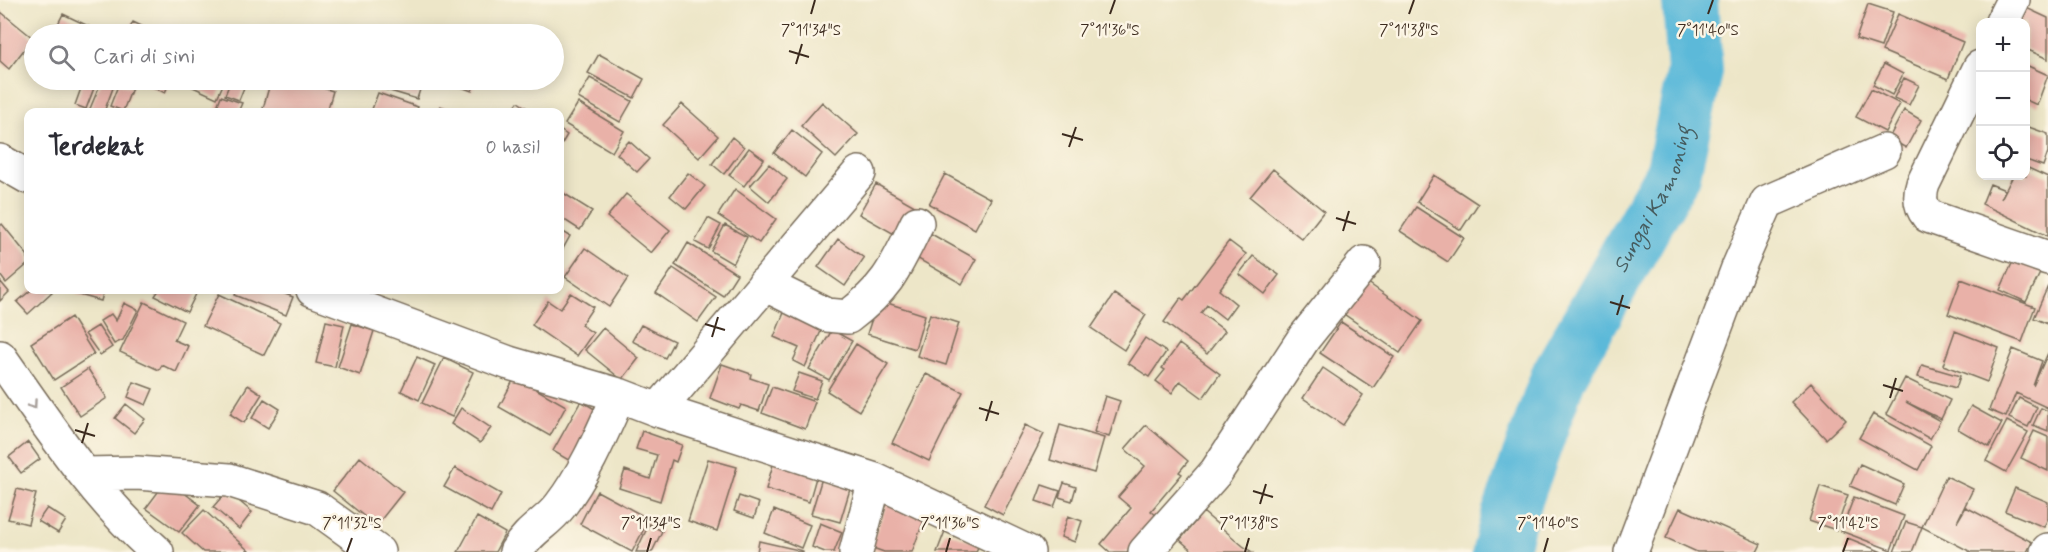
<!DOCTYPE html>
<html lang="id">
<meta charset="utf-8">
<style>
:root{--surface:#fff;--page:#f2f2f3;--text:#2b2b33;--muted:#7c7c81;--line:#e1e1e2}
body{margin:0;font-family:Mynerve,sans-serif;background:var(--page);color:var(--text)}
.controls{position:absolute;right:18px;top:18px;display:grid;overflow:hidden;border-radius:12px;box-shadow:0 3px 15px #0003}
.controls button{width:54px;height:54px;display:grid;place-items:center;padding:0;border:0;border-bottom:2px solid var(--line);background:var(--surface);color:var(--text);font:30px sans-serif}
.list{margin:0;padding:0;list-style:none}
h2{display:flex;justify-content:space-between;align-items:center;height:78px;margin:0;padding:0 24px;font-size:26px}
h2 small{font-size:20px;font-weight:400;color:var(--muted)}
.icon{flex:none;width:33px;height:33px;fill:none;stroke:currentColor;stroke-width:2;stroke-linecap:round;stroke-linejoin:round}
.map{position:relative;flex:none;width:2048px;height:552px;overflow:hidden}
.search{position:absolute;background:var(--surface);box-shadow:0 3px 15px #0003;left:24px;top:24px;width:540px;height:66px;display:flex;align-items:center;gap:15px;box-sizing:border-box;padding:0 21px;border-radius:33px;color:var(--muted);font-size:22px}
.panel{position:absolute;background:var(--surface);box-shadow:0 3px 15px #0003;left:24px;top:108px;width:540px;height:186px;border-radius:12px}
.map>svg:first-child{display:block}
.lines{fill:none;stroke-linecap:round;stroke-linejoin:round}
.river{stroke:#5bb9d9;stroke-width:56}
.building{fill:#e9b1a8}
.minor-casing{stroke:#796c5a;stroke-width:36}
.minor{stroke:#fff;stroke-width:33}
.oneway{stroke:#a79f9a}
.ticks{fill:none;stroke:#3b2a1e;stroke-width:2}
.labels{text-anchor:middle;stroke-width:5;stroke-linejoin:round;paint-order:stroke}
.water-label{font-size:21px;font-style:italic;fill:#465c5f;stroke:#fcf5e5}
.ticks-label{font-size:15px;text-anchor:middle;fill:#3b2a1e;stroke:#fcf5e5;stroke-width:5;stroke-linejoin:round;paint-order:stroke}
</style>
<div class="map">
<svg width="2048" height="552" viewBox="0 0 2048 552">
<rect width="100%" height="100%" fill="#fcf5e5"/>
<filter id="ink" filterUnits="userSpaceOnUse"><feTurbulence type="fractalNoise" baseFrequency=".0167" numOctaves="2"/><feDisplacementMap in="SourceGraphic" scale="12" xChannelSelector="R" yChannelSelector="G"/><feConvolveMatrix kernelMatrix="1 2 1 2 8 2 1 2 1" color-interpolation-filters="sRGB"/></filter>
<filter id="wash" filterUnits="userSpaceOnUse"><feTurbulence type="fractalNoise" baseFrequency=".008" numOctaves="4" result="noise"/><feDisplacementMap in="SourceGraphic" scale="24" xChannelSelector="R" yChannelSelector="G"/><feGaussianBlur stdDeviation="1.35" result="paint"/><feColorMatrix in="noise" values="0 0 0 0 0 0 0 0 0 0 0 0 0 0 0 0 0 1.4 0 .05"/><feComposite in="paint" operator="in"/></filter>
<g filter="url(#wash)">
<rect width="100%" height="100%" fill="#ede6c8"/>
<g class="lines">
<path class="river" id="s1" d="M1500,552L1509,516L1559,375L1673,174L1695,71L1690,0"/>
</g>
<g id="blocks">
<path class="building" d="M1868,4L1893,12L1881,47L1856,39Z
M2022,6L2048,18V59L2026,49V22H2015Z
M1,12L33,38L9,69L0,61Z
M63,14L99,31L97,34H53Z
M1898,14L1963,42L1948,79L1882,51Z
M133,22L156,33L155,34H127Z
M599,54L644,79L634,98L588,73Z
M1884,64L1903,74L1892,95L1873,85Z
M2026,65L2048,75L2037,105L2026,100Z
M590,78L632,101L620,122L578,98Z
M1904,78L1919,85L1909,105L1894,98Z
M84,80H97L86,109L75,105Z
M102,80H116L104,112H93L89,111Z
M139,80H170L165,93Z
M186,80H225L217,98L184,83Z
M231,80H247L239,100L225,95Z
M271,80H307L306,83L333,91L327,112H262Z
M382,80H423L417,99L380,88Z
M442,80H476L472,91Z
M119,83L132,88L123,111L110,106Z
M1871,89L1900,104L1885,132L1856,117Z
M378,93L418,107L416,112H371Z
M221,96L242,103L238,112H215Z
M518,102L533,112H511Z
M822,102L858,134L836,158L801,126Z
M578,103L624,131L612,152L565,124Z
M682,104L718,136L699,158L663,125Z
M440,106L459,112H437Z
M1904,110L1921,120L1906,148L1889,138Z
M2026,126L2048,134V152L2043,166L2026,160Z
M560,130L567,135L560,147Z
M792,130L822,154L805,177L774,153Z
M732,137L744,147L724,174L712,164Z
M629,141L649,159L637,172L617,154Z
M749,148L764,159L744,186L729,175Z
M769,164L787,179L769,202L750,186Z
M2026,167L2048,177V236L1982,204L1990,184L2005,190L2001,199L2013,176H2026Z
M1273,169L1324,211L1302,239L1250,197Z
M688,173L705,186L686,209L670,196Z
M945,174L991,199L975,229L929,204Z
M1434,175L1478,204L1461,230L1417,202Z
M876,184L920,209L903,239L859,214Z
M735,189L776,219L759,243L718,215Z
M560,191L592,211L580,230L560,217Z
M626,194L670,230L651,253L607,217Z
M1416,207L1464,238L1448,262L1400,231Z
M708,218L721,225L708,249L695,242Z
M2,224L28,256V264L6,283L0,275V226Z
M725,225L747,237L733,264L711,251Z
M560,230L570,236L560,254Z
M926,231L976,259L962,284L913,256Z
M838,239L864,258L845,286L818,267Z
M1229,241L1246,254L1219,290L1236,304L1225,319L1207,305L1201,313L1225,331L1207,354L1164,322L1181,298L1184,300Z
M688,243L737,274L723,296L675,265Z
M585,248L628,278L609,307L565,277Z
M1253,256L1279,275L1265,294L1239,274Z
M2014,259L2041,271L2026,302L2000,290Z
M673,268L716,297L698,322L656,293Z
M1961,279L2035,307L2022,342L1948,314Z
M1364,280L1422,321L1400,353L1341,312Z
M0,281L9,292L0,301Z
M2048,286V324L2034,318Z
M31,290L53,291L28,314L17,302Z
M77,290H104L101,301L76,294Z
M159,290H198L187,312L155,296Z
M237,290H275L293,297L286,315L235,295Z
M571,293L593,307L581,325L593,333L577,356L532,325L548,301L560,309Z
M219,294L280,323L264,355L203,326Z
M1114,294L1146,315L1124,350L1091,328Z
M878,300L925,315L915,349L867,334Z
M144,302L183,321L174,340L188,346L176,372L162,365L159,370L120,352Z
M124,303L138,310L123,340L114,344L100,321L111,314L116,321Z
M788,303L826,320L805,367L793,361L799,348L774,337Z
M930,314L959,323L946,365L917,356Z
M71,317L94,354L54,380L31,343Z
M326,321L344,325L335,367L316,363Z
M1341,322L1394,357L1373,388L1320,353Z
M352,324L374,331L360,375L338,367Z
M641,325L674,341L665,358L632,341Z
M98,326L112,347L100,355L85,334Z
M603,328L639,358L622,380L585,350Z
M832,330L852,341L829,380L809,369Z
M1955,331L1999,348L1987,382L1943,365Z
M1145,338L1166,352L1149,377L1128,363Z
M856,344L888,364L859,411L827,391Z
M1179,344L1220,374L1203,398L1180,381L1172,393L1156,381L1165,370L1162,368Z
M2013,349L2042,361L2033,386L2048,353V408L2016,393L2006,417L1989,410Z
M417,357L435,365L419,400L401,391Z
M444,358L473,372L452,417L422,403Z
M722,364L751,374L750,378L768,384L759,411L741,405L739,409L710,398Z
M1922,365L1960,376L1956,388L1918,377Z
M1323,368L1363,395L1343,425L1303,398Z
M88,369L107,398L80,416L61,387Z
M799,373L822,381L815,399L792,391Z
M926,374L963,392L929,461L892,443Z
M515,377L566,406L550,436L499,407Z
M1905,378L1950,400L1941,419L1906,402L1940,421L1930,439L1886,414Z
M134,382L153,389L146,405L128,397Z
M1811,383L1846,420L1826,439L1791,402Z
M248,385L262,394L244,423L230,414Z
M772,387L815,402L805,429L762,413Z
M1105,396L1120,401L1109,437L1094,432Z
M2019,398L2037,407L2028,427L2009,418Z
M264,399L280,409L268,428L252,418Z
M581,401L605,415L577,465L553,451Z
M126,404L145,419L134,433L115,418Z
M1971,406L2002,423L1989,447L1958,429Z
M461,408L491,428L480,443L451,424Z
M2041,408L2048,411V431L2033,425Z
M1873,414L1931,446L1918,470L1859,438Z
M2007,421L2028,432L2006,472L1986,461Z
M1025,425L1044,434L1003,515L984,505Z
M1060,425L1104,438L1094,473L1050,460Z
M1146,425L1188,461L1179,472L1182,474L1151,511L1157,516L1127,552H1110L1101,544L1131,508L1118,497L1145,466L1125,449Z
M642,431L682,445L676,462L672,460L660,501L619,488L625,470L650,479L657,455L636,449Z
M2034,431L2048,437V471L2021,458Z
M28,442L40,459L21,473L9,457Z
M360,457L403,492L376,526L333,491Z
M708,459L737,467L717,531L688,521Z
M774,461L817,474L809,502L766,489Z
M1860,464L1904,484L1895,505L1850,486Z
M455,468L501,494L491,513L444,487Z
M1946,476L1973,489L1957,522L1966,507L2032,542L2027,552H1971L1922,527Z
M822,478L851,486L840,522L811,514Z
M167,480L200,505L179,532L146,508Z
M1064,483L1076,487L1072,501L1059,497Z
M1042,485L1060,491L1054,507L1036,501Z
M1820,486L1848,495L1836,530L1809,521Z
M2015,488L2048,502V518L2044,527L2005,511Z
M17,489L36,494L28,524L8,519Z
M227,491L252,512L239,529L213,507Z
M597,491L649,519L632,552L580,524Z
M739,496L759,503L754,518L734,511Z
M1854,497L1904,516L1891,550L1841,531Z
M888,501L926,515L912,552H884L870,547Z
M47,508L66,520L58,533L38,521Z
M1680,508L1761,544L1757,552H1697L1666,538Z
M204,510L250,552H203L182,533Z
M774,510L810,525L801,548L765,533Z
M1203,512L1243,546L1252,552H1194L1180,540Z
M1068,516L1082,521L1075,542L1061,537Z
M477,517L505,533L495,552H458Z
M1906,522L1922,527L1912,552H1894Z
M820,523L842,532L834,552H825L812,547Z
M649,524L662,531L652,552H636Z
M945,531L979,544L976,552H937Z
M1848,538L1882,552H1842Z
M759,541L803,551V552H757Z"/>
</g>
</g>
<g filter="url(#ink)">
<use href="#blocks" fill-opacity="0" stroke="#796c5a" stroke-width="1.5"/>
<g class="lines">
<defs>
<path id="minor" d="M2002,22L2013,0
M1980,67L1923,184C1919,196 1920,206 1928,216L2048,258
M0,161L28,177
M764,284L827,315L848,317C889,286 895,268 917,223
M313,290L509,363L619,395L658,410L875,480L1028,552
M0,357C48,425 94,496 157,552
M658,410L859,173
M85,474L137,473L229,480L317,508L378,552
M516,552C529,530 546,524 560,506C586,472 602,433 619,395
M856,552L875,480
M1145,552L1216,472L1304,338L1364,263
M1631,552L1738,268L1767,202L1884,151
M2047,552L2048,550"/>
</defs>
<use href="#minor" class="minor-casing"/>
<use href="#minor" class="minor"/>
</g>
<defs><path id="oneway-chevron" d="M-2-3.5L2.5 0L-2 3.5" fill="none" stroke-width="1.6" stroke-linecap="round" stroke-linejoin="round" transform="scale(1.5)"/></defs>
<use class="oneway" href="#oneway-chevron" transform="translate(33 405) rotate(55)"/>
</g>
<path class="ticks" d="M811,14L815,0M1110,14L1115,0M1409,14L1414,0M1708,14L1713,0M789,51L809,57M796,64L802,44M1062,134L1083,140M1069,147L1076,127M1336,218L1356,224M1343,231L1349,211M1610,302L1630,308M1617,315L1623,295M705,324L725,330M712,337L718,317M1883,385L1903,391M1890,398L1896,378M979,408L999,414M986,421L992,401M75,430L95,436M82,443L88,423M1253,491L1273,497M1260,504L1266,484M347,552L352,538M647,552L651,538M946,552L950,538M1245,552L1249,538M1544,552L1548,538M1843,552L1848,538"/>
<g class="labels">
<g class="water-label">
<text dy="7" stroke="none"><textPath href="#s1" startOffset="387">Sungai Kamoning</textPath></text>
</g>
</g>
<g class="ticks-label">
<text x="811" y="35">7°11'34"S</text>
<text x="1110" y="35">7°11'36"S</text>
<text x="1409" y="35">7°11'38"S</text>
<text x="1708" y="35">7°11'40"S</text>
<text x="352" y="528">7°11'32"S</text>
<text x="651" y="528">7°11'34"S</text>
<text x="950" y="528">7°11'36"S</text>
<text x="1249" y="528">7°11'38"S</text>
<text x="1548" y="528">7°11'40"S</text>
<text x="1848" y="528">7°11'42"S</text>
</g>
</svg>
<div class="controls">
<button>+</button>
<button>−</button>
<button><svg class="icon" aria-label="locate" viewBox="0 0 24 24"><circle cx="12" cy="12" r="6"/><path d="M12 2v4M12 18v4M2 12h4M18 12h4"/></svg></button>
</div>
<div class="search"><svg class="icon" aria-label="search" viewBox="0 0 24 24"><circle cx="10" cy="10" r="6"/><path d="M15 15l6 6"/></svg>Cari di sini</div>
<section class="panel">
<h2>Terdekat<small>0 hasil</small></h2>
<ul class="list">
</ul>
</section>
</div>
